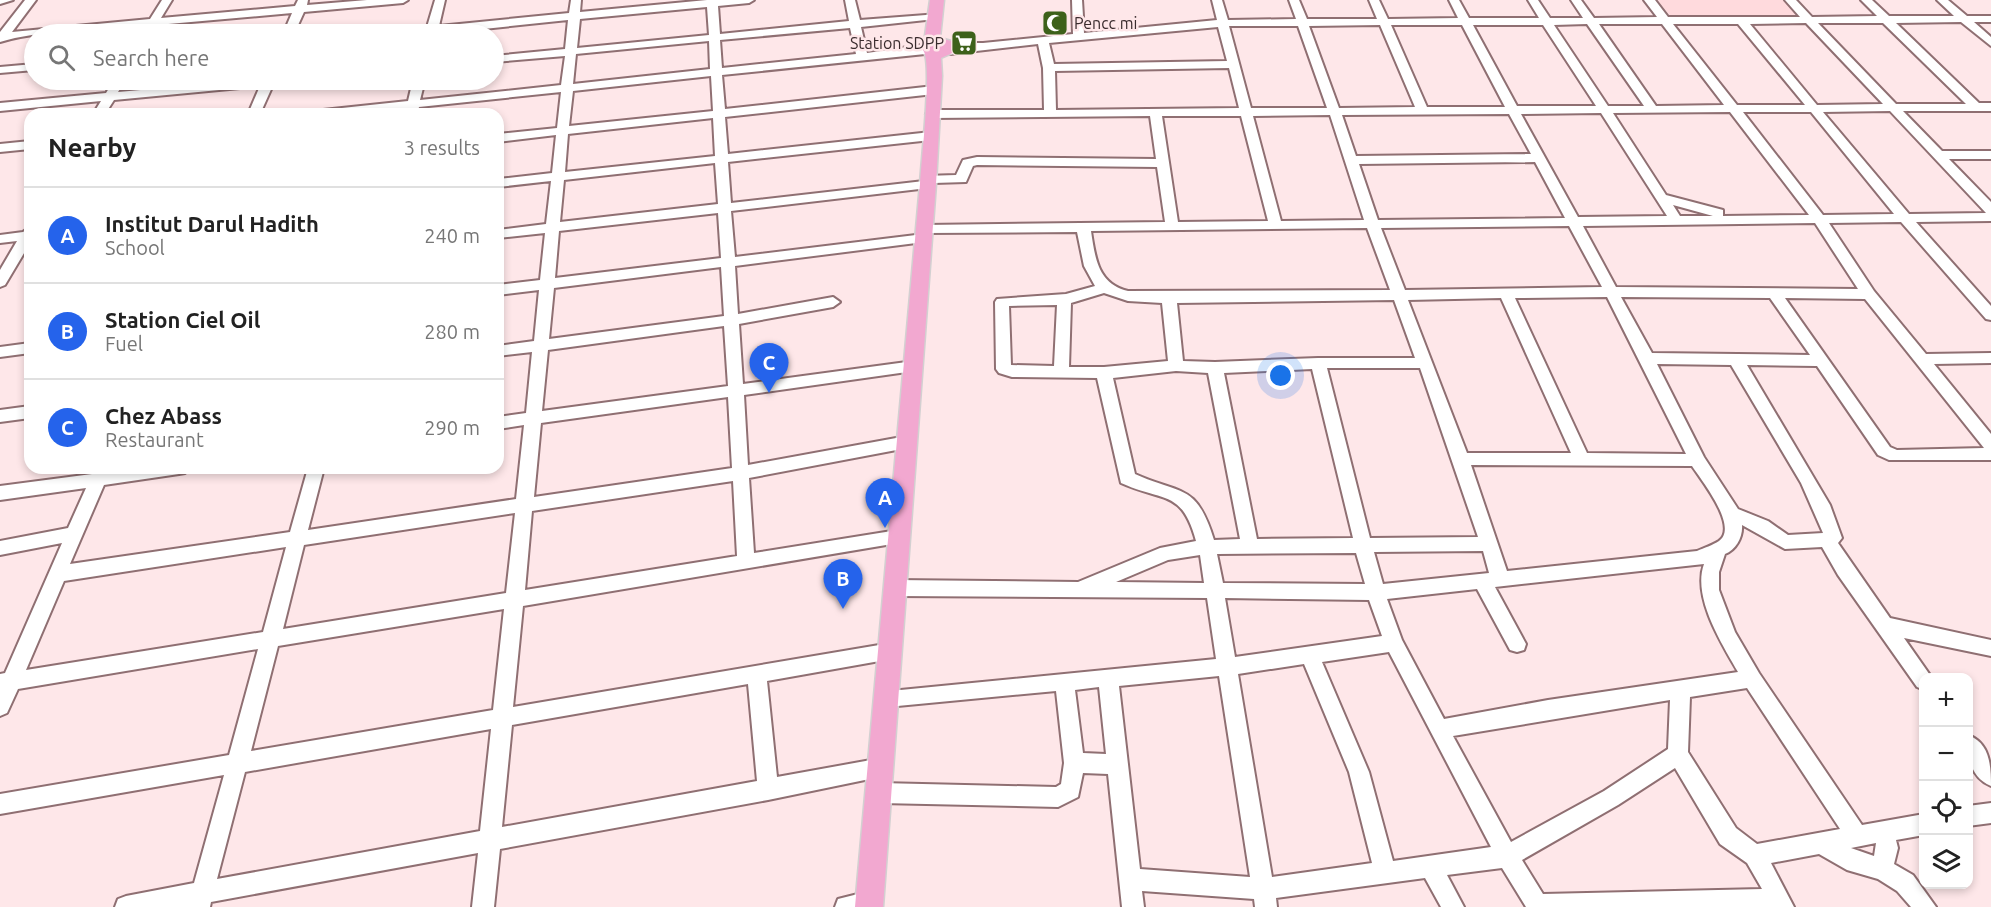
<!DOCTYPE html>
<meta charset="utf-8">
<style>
:root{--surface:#fff;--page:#f2f2f2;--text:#222;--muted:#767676;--line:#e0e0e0;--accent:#2563eb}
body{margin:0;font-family:Ubuntu,sans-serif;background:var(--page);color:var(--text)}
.controls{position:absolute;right:18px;bottom:18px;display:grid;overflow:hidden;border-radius:12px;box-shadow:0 3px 9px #0003}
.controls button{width:54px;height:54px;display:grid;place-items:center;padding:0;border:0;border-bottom:2px solid var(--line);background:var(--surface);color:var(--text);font:30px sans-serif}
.you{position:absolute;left:1281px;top:376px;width:21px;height:21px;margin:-15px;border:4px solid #fff;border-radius:50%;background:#1a73e8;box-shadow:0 0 0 9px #1a73e833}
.badge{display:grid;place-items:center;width:39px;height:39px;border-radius:50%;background:var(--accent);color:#fff;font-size:20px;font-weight:700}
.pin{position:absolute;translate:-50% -50px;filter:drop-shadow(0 2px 3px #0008)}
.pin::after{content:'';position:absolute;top:32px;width:21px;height:18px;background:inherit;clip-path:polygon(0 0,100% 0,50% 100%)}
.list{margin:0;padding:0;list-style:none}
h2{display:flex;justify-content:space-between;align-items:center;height:78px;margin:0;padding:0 24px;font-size:26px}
h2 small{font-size:20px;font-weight:400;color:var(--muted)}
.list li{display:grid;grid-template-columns:39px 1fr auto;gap:18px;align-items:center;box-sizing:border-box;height:96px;padding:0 24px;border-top:2px solid var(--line)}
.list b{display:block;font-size:22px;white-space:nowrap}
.list p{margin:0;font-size:20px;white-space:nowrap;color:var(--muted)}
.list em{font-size:20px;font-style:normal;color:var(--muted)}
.icon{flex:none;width:33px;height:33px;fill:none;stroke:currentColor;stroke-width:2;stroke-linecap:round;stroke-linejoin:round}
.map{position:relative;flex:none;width:1991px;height:907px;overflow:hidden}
.search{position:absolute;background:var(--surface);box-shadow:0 3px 9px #0003;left:24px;top:24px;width:480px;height:66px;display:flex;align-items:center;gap:15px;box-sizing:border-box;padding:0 21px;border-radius:33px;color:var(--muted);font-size:22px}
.panel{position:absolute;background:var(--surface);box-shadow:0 3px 9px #0003;left:24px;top:108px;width:480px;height:366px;border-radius:18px}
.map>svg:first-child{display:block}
.built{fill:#ffdadd}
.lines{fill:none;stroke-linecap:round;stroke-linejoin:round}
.minor-casing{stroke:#8f6f72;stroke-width:4}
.major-casing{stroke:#d3d0d1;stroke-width:3}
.minor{fill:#fff;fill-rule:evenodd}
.major{fill:#f2a8d0;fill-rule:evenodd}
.labels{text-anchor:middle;stroke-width:5;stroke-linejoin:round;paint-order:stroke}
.far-poi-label{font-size:16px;fill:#392b2d;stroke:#fee7e9;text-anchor:start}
</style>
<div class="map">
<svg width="1991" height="907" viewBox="0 0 1991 907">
<rect width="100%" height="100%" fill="#fee7e9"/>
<path class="built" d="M1657,0H1789L1805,18H1672Z"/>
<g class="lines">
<defs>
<path id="minor" d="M0,0H13L0,4Z
M25,0H36L12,32L150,19L162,0H172L161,18L295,6L298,0H308L307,5L367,0H408L403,3L304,12L294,34H283L292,13L157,25L151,34H141L145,26C101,30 37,30 0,42V32Z
M435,0H445L439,26L569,13L571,0H581L580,12L707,0H754L749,3L718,6L720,34L849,21L845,0H855L860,20L939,14L940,16L935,19L861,27L867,53L929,44L935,47V53L722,75L725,109L934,86L940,90L934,94L725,117L728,154L931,132L937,136L931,140L728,162L731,203L924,181V176L956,175L963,160L977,157L1156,159L1150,116L932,118L926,114L932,110H1044L1043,68L1038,44L950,54L944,51L945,46L951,43H983L1073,34L1072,0H1082L1084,33L1217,20L1212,0H1222L1228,20L1296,19L1289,0H1299L1307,19H1377L1369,0H1379L1388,19L1458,18L1449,0H1459L1469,18H1539L1528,0H1538L1550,18H1583L1571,0H1581L1594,18L1657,17L1644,0H1655L1668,17H1800L1785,0H1796L1812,17L1877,16L1861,0H1872L1889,16H1954L1937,0H1948L1967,16H1991V22H1974L1991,37V46L1961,22L1896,23L1979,103H1991V111H1903L1942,151H1991V159H1949L1991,202V221L1916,222L1991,306V320L1986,319L1901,222L1829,223L1874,291L1926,354L1991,353V363L1934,364L1991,434V460H1889L1878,455L1817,366L1747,365L1830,505L1842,538L1838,543L1890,618L1991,640V656L1904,638L1932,678H1924V690L1917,687L1838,575L1822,547L1785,549L1742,525C1743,537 1736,550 1725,554L1719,572V590L1735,632L1759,673L1862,825L1924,814V835L1896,840L1898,848L1894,864L1913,875L1936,907H1911L1897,891L1878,879L1847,870L1819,854L1771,863L1794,907H1526L1502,868L1447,875L1464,907H1441L1425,878L1276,898L1277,907H1255L1254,899L1142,891L1144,907H1122L1108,774L1083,773L1078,797L1058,807L880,803L873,800L870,793L873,786L880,783L1056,787L1061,784L1064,763L1056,691L887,707L880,704L877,698L880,692L1216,659L1207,598L895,596L889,593L886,588L889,583L895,580L1078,582L1160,548L1196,541C1182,489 1163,502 1121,483L1097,378L1012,377L999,373L996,369L995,302L997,299L1066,294L1095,286L1084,266L1077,232L925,233L918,229L925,225L1165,222L1157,167L977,165L973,166L966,182L934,183L933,187L928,188L731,211L735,257L924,234L931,238L924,242L735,266L738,314L833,297L840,302L833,307L739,324L743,384L914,361L922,366L914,371L744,395L748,465L907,436L915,442L907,448L749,478L754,553L898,530L904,532L907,537L904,542L523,606L513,707L891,643L898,645L901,651L898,657L891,659L767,681L777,777L882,758L889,761L892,768L889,775L768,800L500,849L494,907H472L478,853L211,902L210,907H115L118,899L126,896L194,883L224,775L0,814V794L229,755L258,649L18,689L7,713L0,716V674L5,673L62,543L0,555V541L68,528L86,488L0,500V486L92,474L95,468H111L110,471L132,468H187L185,473L179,474L104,485L70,564L290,532L308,468H324L308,530L516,499L524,425L498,429V417L526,413L532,352L498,356V346L534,341L539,290L498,295V285L540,280L545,233L498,238V230L546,224L551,181L498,187V179L552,173L556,135L498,142V134L557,128L561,92L419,107L417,114H405L406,109L357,114H317L323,110L408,101L413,80H425L420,100L561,85L565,56L494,62V56L565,49L568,20L436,34H378L384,31L427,27ZM707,7L709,35L577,48L580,19ZM1806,23L1883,104L1817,105L1750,24ZM1818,23H1883L1966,104H1896ZM1587,24L1644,106H1608L1554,25ZM1599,24H1662L1724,105L1656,106ZM1673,24H1738L1805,105H1737ZM1380,25L1415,107L1339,108L1309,26ZM1391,25H1462L1505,107H1427ZM1473,25H1543L1596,106H1517ZM1229,26H1298L1327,108H1251ZM1218,27L1227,61L1054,64L1049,43ZM850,28L856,54L722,68L720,40ZM709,41L710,69L573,84L576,54ZM1229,68L1239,108L1056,110L1055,71ZM711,76L713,111L569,126L573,91ZM1890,111L1986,213L1909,214L1823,112ZM1730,112L1809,215L1723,216V210L1666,195L1613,113ZM1743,112H1811L1894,214L1823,215ZM1601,113L1667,216L1578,217L1521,114ZM1509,114L1531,154L1356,156L1342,115ZM1330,115L1364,220L1281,221L1253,116ZM1162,116H1241L1268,221L1178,222ZM713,118L715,156L565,172L568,134ZM1535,162L1565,218L1378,220L1359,164ZM715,163L718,204L560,222L564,180ZM1673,205L1713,216H1680ZM718,213L721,258L555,278L559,231ZM1815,223L1858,289L1616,287L1583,226ZM1569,226L1602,287L1405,290L1381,228ZM1367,228L1390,290L1128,291C1098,284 1095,258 1091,231ZM721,267L724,316L549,339L554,288ZM1104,293L1128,301L1162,303L1168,361L1104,367H1069L1071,303ZM1607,297L1686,454L1587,453L1515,298ZM1621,297L1770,298L1810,355L1652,353ZM1501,298L1571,453H1467L1408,300ZM1785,298L1865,299L1984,448L1897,450L1890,447ZM1394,300L1415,358H1318L1215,362L1183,361L1177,303ZM1057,305L1054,366L1011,365L1009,306ZM724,326L728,386L542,411L548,350ZM1657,364L1731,365L1801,483L1823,533L1788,535L1768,521L1738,509L1704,457ZM1327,368H1420L1478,537L1370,538ZM1312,369L1353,538L1257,539L1224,373ZM1176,371L1208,373L1240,539L1214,540C1196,482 1181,495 1135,474L1113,378ZM728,397L732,468L534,497L541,423ZM1471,465L1692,466C1702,481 1739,527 1719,541C1713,545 1704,548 1697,551L1507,571ZM733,481L737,556L525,590L532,511ZM515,513L506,593L283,629L304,545ZM286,547L263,632L26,670L64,581ZM1483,551L1489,573L1383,584L1374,552ZM1356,553L1365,584L1223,583L1217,554ZM1200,555L1204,583L1116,582L1168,560ZM1704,564C1692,597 1722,644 1738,672L1548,700L1444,719L1402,640L1387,599L1477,589L1510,650L1517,652L1524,650L1526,644L1495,587ZM1225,598L1369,600L1382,636L1235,657ZM504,609L493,710L251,751L278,646ZM1389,652L1491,847L1393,861L1369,772L1322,662ZM1304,664L1349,772L1372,863L1272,877L1238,674ZM1219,676L1250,877L1140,869L1119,686ZM748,684L757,781L502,827L512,725ZM1099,687L1106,754L1083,753L1075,690ZM1747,688L1840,829L1757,844L1736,828L1688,752L1690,697ZM1670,700L1668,749L1604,791L1511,842L1453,736ZM491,729L480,831L217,879L245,772ZM1675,768L1720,844L1747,863L1762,889L1543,894L1522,860L1618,805ZM1876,843L1874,856L1851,848Z
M34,64V70L0,73V67Z
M114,80H126L118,92L254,80H292L273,85L260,114H248L260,86L114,100L105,114H93L101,101L0,111V103L106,93Z
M30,141V149L0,152V144Z
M30,227V243L5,285L0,287V270L17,241L0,243V235L23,232Z
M30,343V353L0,357V347Z
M30,406V418L0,422V410Z
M1968,735C1990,743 1991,766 1991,786C1969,777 1968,755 1968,735Z
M1991,803V823L1968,826V806Z
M870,891L878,894L881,902L879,907H835L838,899Z"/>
<path id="major" d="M930,0H944L940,38L955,42L957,51L941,58L942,76L936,184L883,907H855L920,184C921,162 933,62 923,50Z"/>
</defs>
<use href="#minor" class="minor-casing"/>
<use href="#major" class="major-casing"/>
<use href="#minor" class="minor"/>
<use href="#major" class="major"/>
</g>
<defs>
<symbol id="mosque-square" viewBox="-11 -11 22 22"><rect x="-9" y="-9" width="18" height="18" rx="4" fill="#3d611a" stroke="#fee7e9"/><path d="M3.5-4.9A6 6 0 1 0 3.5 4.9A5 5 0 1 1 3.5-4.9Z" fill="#fff"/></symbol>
<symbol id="supermarket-square" viewBox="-11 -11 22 22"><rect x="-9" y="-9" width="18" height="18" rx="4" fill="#3d611a" stroke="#fee7e9"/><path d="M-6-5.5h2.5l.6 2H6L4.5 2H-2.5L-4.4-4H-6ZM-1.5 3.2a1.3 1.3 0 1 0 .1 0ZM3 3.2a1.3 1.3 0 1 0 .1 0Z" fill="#fff"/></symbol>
</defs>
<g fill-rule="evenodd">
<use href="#mosque-square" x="1040" y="8" width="30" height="30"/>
<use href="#supermarket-square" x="949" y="28" width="30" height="30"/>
</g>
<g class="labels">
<g class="far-poi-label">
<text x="1074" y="29">Pencc mi</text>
<text x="944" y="49" text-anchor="end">Station SDPP</text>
</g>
</g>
</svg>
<div class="controls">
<button>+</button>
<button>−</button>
<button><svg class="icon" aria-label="locate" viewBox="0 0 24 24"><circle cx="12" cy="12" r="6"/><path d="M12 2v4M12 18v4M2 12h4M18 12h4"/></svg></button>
<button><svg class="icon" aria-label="layers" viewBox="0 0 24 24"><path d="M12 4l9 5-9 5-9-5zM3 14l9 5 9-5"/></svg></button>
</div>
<div class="you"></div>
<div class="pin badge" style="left:885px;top:528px">A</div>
<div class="pin badge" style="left:843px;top:609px">B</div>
<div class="pin badge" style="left:769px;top:393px">C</div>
<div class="search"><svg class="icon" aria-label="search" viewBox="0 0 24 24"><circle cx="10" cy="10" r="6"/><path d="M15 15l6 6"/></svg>Search here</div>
<section class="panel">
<h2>Nearby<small>3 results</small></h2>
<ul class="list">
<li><span class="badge">A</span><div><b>Institut Darul Hadith</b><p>School</p></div><em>240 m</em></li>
<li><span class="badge">B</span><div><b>Station Ciel Oil</b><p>Fuel</p></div><em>280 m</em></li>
<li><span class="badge">C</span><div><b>Chez Abass</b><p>Restaurant</p></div><em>290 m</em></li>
</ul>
</section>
</div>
